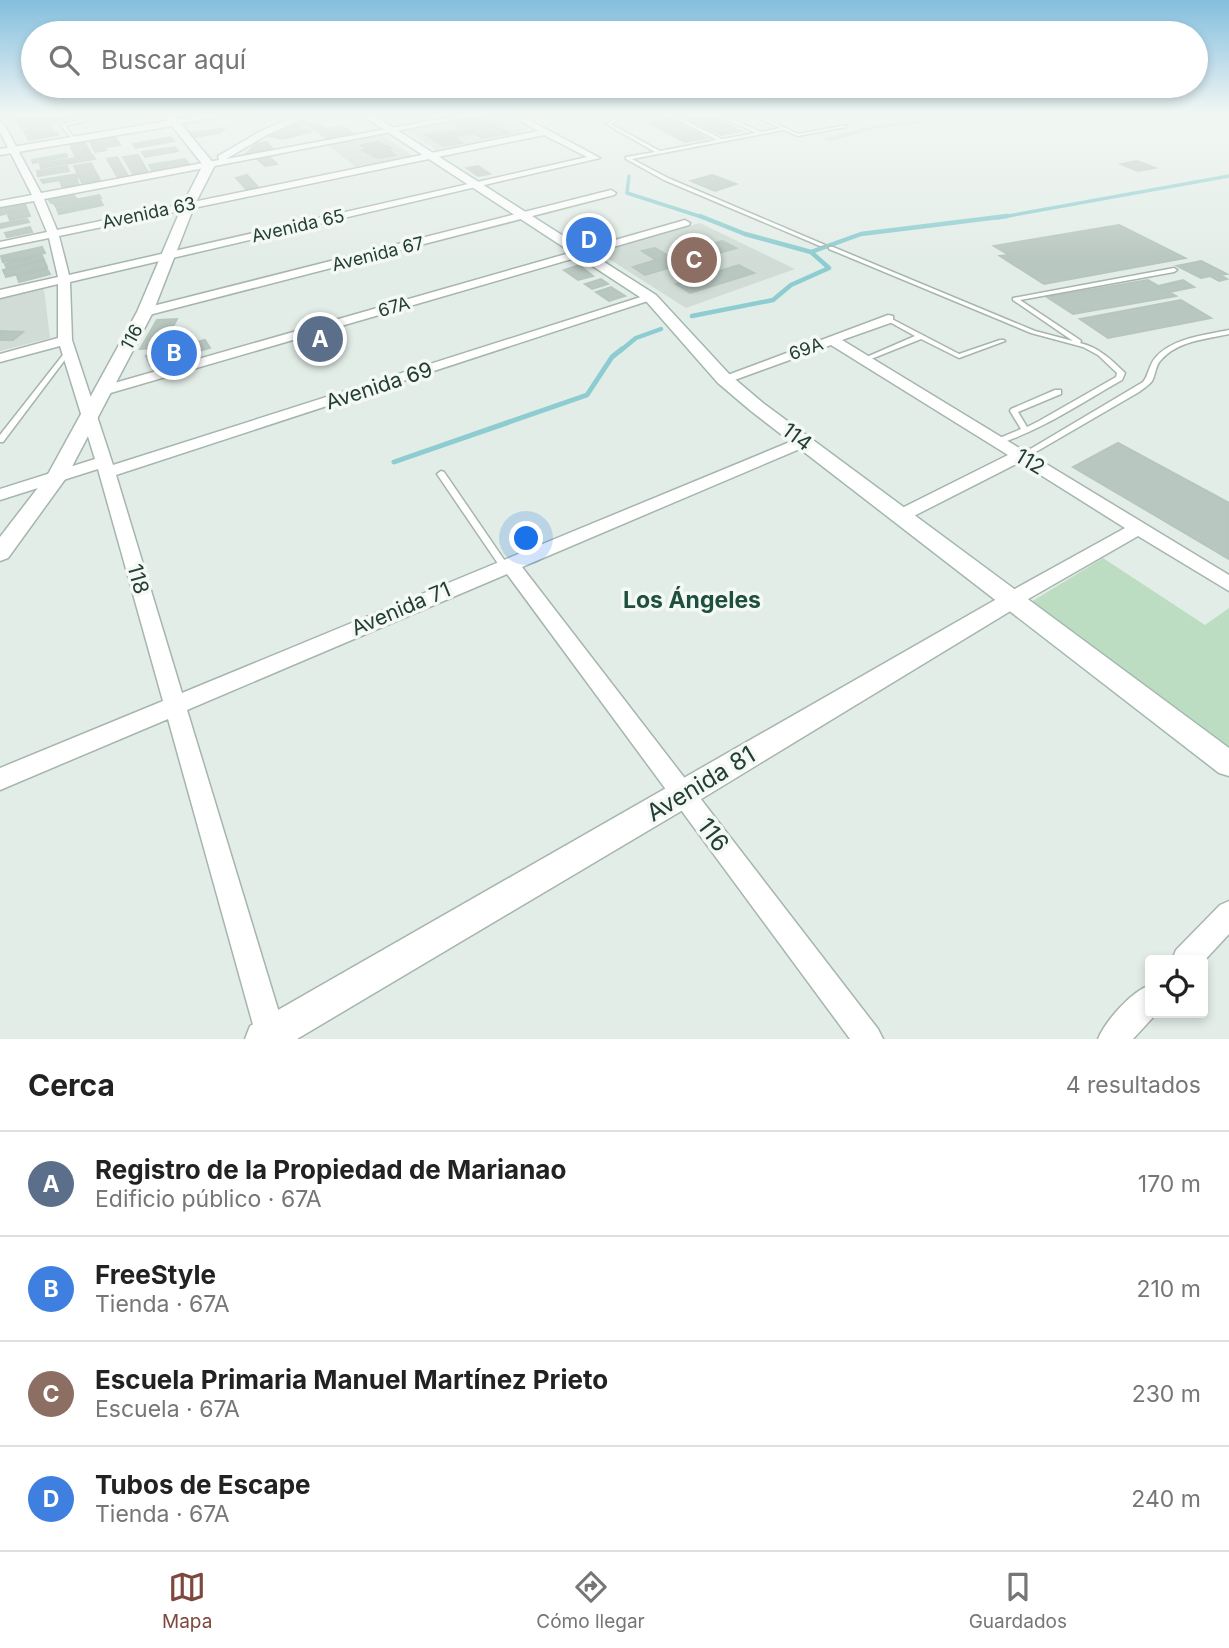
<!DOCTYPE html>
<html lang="es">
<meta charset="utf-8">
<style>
:root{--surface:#fff;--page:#f2f2f2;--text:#222;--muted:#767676;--line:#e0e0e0;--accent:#7e483d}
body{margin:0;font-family:Inter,sans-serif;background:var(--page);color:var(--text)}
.controls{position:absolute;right:21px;bottom:21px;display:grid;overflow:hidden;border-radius:7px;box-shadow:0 4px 10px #0003}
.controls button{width:63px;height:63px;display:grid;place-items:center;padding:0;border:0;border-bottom:2px solid var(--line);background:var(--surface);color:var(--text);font:35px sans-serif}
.you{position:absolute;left:527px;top:539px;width:24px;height:24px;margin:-18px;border:5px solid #fff;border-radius:50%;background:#1a73e8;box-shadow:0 0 0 10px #1a73e833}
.badge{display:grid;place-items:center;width:46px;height:46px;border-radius:50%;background:var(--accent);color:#fff;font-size:23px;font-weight:700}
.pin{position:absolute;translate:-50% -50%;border:4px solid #fff;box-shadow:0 2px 7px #0006}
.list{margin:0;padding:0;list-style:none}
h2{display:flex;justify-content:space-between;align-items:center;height:91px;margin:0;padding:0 28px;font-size:30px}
h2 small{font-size:23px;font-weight:400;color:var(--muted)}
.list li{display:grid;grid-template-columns:46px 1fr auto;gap:21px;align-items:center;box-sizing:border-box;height:105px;padding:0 28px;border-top:2px solid var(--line)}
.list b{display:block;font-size:26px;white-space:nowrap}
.list p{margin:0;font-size:23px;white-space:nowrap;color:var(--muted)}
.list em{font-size:23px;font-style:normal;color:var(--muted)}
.icon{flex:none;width:38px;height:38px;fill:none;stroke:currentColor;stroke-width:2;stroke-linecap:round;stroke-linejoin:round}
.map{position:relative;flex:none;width:1229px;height:1039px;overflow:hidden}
.search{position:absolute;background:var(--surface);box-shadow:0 4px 10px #0003;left:21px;right:21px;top:21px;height:77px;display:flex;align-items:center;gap:18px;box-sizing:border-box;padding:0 24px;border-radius:38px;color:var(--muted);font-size:26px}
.sheet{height:511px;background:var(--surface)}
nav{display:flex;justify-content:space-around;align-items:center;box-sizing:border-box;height:98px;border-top:2px solid var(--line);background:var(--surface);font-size:19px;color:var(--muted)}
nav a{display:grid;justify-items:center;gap:4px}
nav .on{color:var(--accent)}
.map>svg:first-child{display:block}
.built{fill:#d1dcd6}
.green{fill:#bdddc2}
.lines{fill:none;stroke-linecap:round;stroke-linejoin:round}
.stream-far2{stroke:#8dccd0;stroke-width:3.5}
.stream-far1{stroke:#8dccd0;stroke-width:4.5}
.stream{stroke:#8dccd0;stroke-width:5}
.building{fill:#b8c7c0;stroke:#b6c6be;stroke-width:2}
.service-casing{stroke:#a6b5ae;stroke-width:3}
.minor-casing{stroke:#a6b5ae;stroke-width:3}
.tertiary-casing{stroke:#a6b5ae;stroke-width:3}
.secondary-casing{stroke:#a2b8ae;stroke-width:3}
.service{fill:#fff;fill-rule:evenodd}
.minor{fill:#fff;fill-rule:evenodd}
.tertiary{fill:#fff;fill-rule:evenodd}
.secondary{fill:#fff;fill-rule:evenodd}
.labels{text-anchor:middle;stroke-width:7;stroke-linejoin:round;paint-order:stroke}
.far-street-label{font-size:18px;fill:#233e34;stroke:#f4f9f6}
.street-label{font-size:21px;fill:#233e34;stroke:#f4f9f6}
.neighbourhood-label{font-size:23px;font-weight:bold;fill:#1f4f3f;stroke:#f4f9f6}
.near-street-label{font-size:24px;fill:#233e34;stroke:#f4f9f6}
</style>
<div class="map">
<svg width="1229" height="1039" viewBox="0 0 1229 1039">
<rect width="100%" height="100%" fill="#e3ede7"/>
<path class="built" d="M494,114H501L530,131L438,151L406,131Z
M383,135L414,157L357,168L328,145Z
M700,223L795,269L686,308L598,252Z
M44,289L50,338L0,351V299Z"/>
<path class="green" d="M970,114H996L874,129L831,141L823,139L871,126Z
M1103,558L1205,625L1229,608V756L1026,605Z"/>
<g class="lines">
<path class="stream-far2" d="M629,176L627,193L705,218
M997,218L1229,176"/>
<path class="stream-far1" d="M811,252L861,234L1007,216
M692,316L773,300L791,285L829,268L811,252L745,234L700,216
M620,351L636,338L661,329"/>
<path class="stream" d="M394,462L587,395L612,357L622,349"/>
</g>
<path class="building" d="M12,114H33L49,124L21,128Z
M32,114H69L76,117L49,124Z
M706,114L741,131L721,135L683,116Z
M481,118L509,133L483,138L473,133L453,137L462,143L444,146L426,135L465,129L455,123Z
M669,119L706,138L685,142L649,123Z
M303,121L319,124L322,128L311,129L306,125H291Z
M292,125L309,130L311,132L303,134L282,130Z
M51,126L53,131L26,135L24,130Z
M343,126L353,134L337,137L327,129Z
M225,128L219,133L194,137L191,133Z
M326,128L327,129L337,137L327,139L316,130Z
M279,130L302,134L283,139L269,136Z
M57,132L58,135L29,140L27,137Z
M115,137L120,145L107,147L103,139Z
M171,137L174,141L135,148L133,144Z
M101,140L106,150L95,152L90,142Z
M266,142L273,149L247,153L256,144Z
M378,142L391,148L388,149L395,155L377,158L362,150L366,149L361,145Z
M85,143L91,154L75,156L70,145Z
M175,147L178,151L145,157L142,152Z
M66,154L67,157L33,163L32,160Z
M93,155L95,159L41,168L40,164Z
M138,155L148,172L133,174L123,157Z
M268,156L277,164L265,166L256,158Z
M117,157L128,176L118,178L107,159Z
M185,159L189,164L173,168L168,162Z
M1137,161L1155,168L1138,171L1121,164Z
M166,162L170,169L153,172L149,165Z
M91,163L100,180L82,183L74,166Z
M67,166L69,171L38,176L37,171Z
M478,166L490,174L478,176L467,168Z
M77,174L79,177L43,183L41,180Z
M247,175L258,187L246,189L236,178Z
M712,175L736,184L715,191L691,181Z
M76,178L79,185L63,188L60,181Z
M73,194L76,198L51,203L48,199Z
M99,195L101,198L56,207L54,204Z
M100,200L103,205L59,214L57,209Z
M25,204L27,209L0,215V209Z
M27,209L30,216L10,220L7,213Z
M27,219L29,222L0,228V224Z
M1119,225L1185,258L1044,284L1000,256L1009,255L994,246Z
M30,227L32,232L7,237L5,233Z
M722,241L736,248L682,264L702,276L739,265L754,273L690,293L676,284L688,280L668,268L645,275L633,267L656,260L642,251L655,248L669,256Z
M42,247L45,253L3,262L1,256Z
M42,255L44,260L7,269L5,264Z
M44,260L47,267L6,277L3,270Z
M1201,261L1227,274L1220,275L1227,279L1219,281L1210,276L1201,278L1177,266Z
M579,265L593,276L578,280L564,270Z
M47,269L50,274L19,282L17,276Z
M601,279L608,284L592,289L585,284Z
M1148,280L1176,296L1073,314L1047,297Z
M1183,280L1194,287L1170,292L1158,286Z
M611,287L625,296L609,301L596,292Z
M1181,300L1211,318L1108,338L1080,319Z
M177,319L162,347L140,349L157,320Z
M0,331L23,332L13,340H0Z
M205,340L210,348L150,365L146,356Z
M1118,443L1229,503V559L1073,467Z"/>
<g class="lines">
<defs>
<path id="service" d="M104,114H113L65,126L76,140L74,141L60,125Z
M634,114H644L621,119L611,124L660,151L717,140L666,114H672L722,139L756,133L715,114H721L761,132L780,128L750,114H756L798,134L847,125L846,127L798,136L784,130L632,159L668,178L825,245L820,246L664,180L626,159V157L655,152L606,124L619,117Z
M829,247H833L1035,331L1073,341L1013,300V298L1174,268L1177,270L1174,272L1020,300L1080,340L1081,341L1080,343C1098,347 1112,360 1125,373L1122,380C1081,403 1042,430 998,444L994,442L995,440L1021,429L1010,411L1011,409L1055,390H1061V394L1018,412L1027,427L1039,421L1116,377L1117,373L1098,355L1083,347L1031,333L829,249Z
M888,317L959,354L1000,340H1004L1005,341L959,358L921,339L866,361H862V359L915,336L886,320V318Z
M1229,330V334C1206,339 1177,341 1161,360C1155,366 1156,374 1152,381C1149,385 1143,389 1139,392L1034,453H1028L1027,451L1133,388C1136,386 1140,384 1143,382C1149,375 1149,364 1156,357C1173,338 1205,335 1229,330Z
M68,350L70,351V353L3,442H0V435L66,351Z
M441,471L444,472L507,564L509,566L507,568H501L437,474Z"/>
<path id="minor" d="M301,114H313L267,135L226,159L466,114H484L44,199L57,230L538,131L507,114H518L600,158L70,282L72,340L113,465L647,295H655L657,298L116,475L182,693L797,439H809L811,442L809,445L522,567L878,1029L883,1039H850L507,574L187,710L287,1039H257L168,719L0,790V768L163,701L98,469L0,500V489L95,459L60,346L0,362V354L58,338V284L0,298V290L58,277L49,238L0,248V242L47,232L34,201L0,207V201L32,195L0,132V122L4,124L41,193L219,160L218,156L261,131ZM544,135L587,157L69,275L59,236Z
M611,190L616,193L614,195L145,316L139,312L141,309Z
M685,220L690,223L689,225L107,394H97L95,391L97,388Z
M888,315L893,316V322L842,340L1021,449H1034L1036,452L1033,456L1229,575V591L1138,536L1016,606L1009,608L1002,606L999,601L1002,596L1125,528L1020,462L906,520H894L891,516L894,512L1008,455L831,345L729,382H719L717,379Z
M1229,901V934L1203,962L1172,960L1176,950L1220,905Z
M1150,985V1013H1157L1133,1039H1098C1106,1020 1131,992 1150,985Z"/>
<path id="tertiary" d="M162,114H172L177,119L206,114H230L181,124L215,165L195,204L153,312L66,478L8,558L0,561V537L47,476L137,312L183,204L203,165L172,126L0,155V149L167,121Z
M1009,592L1017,595L1021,601L1017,607L693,804L297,1039H245L250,1026Z"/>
<path id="secondary" d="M360,114H372L656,295L730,375L763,403L1229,748V776L1219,773L751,411L718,383L646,301Z"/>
</defs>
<use href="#service" class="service-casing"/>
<use href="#minor" class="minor-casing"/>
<use href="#tertiary" class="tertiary-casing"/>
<use href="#secondary" class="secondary-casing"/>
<use href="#service" class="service"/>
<use href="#minor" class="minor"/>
<use href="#tertiary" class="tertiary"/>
<use href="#secondary" class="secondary"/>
</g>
<linearGradient id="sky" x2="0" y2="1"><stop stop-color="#83bede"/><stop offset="0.44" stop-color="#f2f7f4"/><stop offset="1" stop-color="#f2f7f4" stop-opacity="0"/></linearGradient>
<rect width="1229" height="260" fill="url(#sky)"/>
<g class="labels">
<g class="far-street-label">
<text transform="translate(149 213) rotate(-12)" y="6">Avenida 63</text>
<text transform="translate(298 226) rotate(-13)" y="6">Avenida 65</text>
<text transform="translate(378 254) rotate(-14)" y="6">Avenida 67</text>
<text transform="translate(394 307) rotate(-16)" y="6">67A</text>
<text transform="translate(132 337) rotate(-61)" y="6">116</text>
<text transform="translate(806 349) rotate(-20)" y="6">69A</text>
</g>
<g class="street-label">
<text transform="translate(379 386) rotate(-18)" y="7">Avenida 69</text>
<text transform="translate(797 437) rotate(37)" y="7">114</text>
<text transform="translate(1030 462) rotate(31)" y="7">112</text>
<text transform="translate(138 579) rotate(74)" y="7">118</text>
<text transform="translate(401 609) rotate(-23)" y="7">Avenida 71</text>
</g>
<g class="neighbourhood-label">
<text x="692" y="608">Los Ángeles</text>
</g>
<g class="near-street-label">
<text transform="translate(701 784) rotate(-31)" y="8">Avenida 81</text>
<text transform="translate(713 835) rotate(53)" y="8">116</text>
</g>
</g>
</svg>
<div class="controls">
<button><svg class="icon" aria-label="locate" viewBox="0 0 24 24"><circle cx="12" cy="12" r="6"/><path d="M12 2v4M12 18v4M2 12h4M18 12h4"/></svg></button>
</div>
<div class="you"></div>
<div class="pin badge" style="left:320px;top:339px;background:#5c6f8a">A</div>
<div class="pin badge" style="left:174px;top:353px;background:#3f7fe0">B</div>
<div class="pin badge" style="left:694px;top:260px;background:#8d6e63">C</div>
<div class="pin badge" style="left:589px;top:240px;background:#3f7fe0">D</div>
<div class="search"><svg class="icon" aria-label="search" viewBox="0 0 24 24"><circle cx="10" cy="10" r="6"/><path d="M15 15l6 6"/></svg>Buscar aquí</div>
</div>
<section class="sheet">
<h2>Cerca<small>4 resultados</small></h2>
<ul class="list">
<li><span class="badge" style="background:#5c6f8a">A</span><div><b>Registro de la Propiedad de Marianao</b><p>Edificio público · 67A</p></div><em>170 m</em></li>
<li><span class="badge" style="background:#3f7fe0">B</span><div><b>FreeStyle</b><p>Tienda · 67A</p></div><em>210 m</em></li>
<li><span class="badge" style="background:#8d6e63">C</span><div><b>Escuela Primaria Manuel Martínez Prieto</b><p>Escuela · 67A</p></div><em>230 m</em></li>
<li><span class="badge" style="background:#3f7fe0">D</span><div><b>Tubos de Escape</b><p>Tienda · 67A</p></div><em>240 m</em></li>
</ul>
</section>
<nav>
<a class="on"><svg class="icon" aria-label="map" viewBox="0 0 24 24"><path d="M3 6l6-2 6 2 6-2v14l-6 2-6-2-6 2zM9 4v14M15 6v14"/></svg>Mapa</a>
<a><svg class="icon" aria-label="directions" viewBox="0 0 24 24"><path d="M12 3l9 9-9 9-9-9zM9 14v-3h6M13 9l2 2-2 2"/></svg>Cómo llegar</a>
<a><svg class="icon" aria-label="saved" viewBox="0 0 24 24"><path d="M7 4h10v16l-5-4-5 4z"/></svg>Guardados</a>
</nav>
